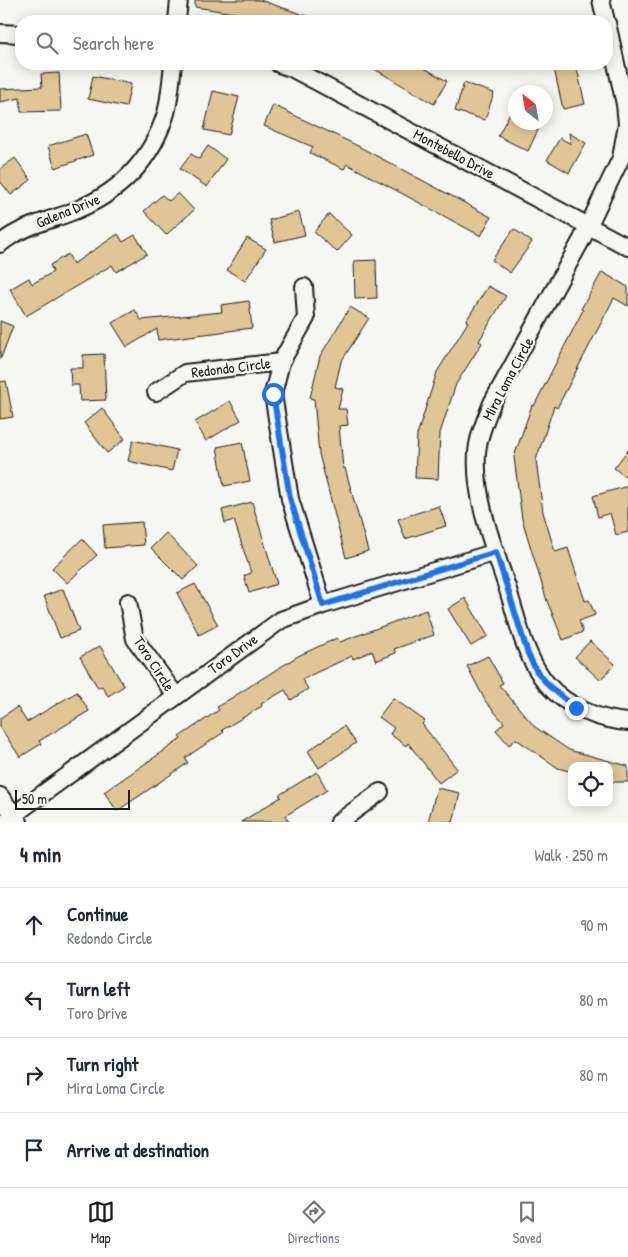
<!DOCTYPE html>
<meta charset="utf-8">
<style>
:root{--surface:#fff;--page:#f6f6f7;--text:#1f2937;--muted:#747a83;--line:#e0e1e3;--accent:#1c1c1c}
body{margin:0;font-family:"Patrick Hand",sans-serif;background:var(--page);color:var(--text)}
.controls{position:absolute;right:15px;bottom:15px;display:grid;overflow:hidden;border-radius:10px;box-shadow:0 2px 12px #0003}
.controls button{width:45px;height:45px;display:grid;place-items:center;padding:0;border:0;border-bottom:1px solid var(--line);background:var(--surface);color:var(--text);font:25px sans-serif}
.compass{position:absolute;left:508px;top:85px;width:45px;height:45px;border-radius:50%;background:var(--surface);box-shadow:0 2px 12px #0003;rotate:329deg}
.scale{position:absolute;left:15px;bottom:12px;width:115px;box-sizing:border-box;padding-left:5px;border:2px solid #1c1c1c;border-top:0;font-size:14px;line-height:18px;white-space:nowrap;color:#1c1c1c;-webkit-text-stroke:4px #f6f6f2;paint-order:stroke}
.stop{position:absolute;width:15px;height:15px;margin:-11px;border:4px solid #1a73e8;border-radius:50%;background:#fff}
.stop.end{background:#1a73e8;border-color:#fff;box-shadow:0 1px 5px #0008}
.list{margin:0;padding:0;list-style:none}
h2{display:flex;justify-content:space-between;align-items:center;height:65px;margin:0;padding:0 20px;font-size:21px}
h2 small{font-size:16px;font-weight:400;color:var(--muted)}
.list li{display:grid;grid-template-columns:32px 1fr auto;gap:15px;align-items:center;box-sizing:border-box;height:75px;padding:0 20px;border-top:1px solid var(--line)}
.list b{display:block;font-size:19px;white-space:nowrap}
.list p{margin:0;font-size:16px;white-space:nowrap;color:var(--muted)}
.list em{font-size:16px;font-style:normal;color:var(--muted)}
.icon{flex:none;width:28px;height:28px;fill:none;stroke:currentColor;stroke-width:2;stroke-linecap:round;stroke-linejoin:round}
.map{position:relative;flex:none;width:628px;height:822px;overflow:hidden}
.search{position:absolute;background:var(--surface);box-shadow:0 2px 12px #0003;left:15px;right:15px;top:15px;height:55px;display:flex;align-items:center;gap:12px;box-sizing:border-box;padding:0 18px;border-radius:20px;color:var(--muted);font-size:19px}
.sheet{height:365px;background:var(--surface)}
nav{display:flex;justify-content:space-around;align-items:center;box-sizing:border-box;height:70px;border-top:1px solid var(--line);background:var(--surface);font-size:14px;color:var(--muted)}
nav a{display:grid;justify-items:center;gap:2px}
nav .on{color:var(--accent)}
.map>svg:first-child{display:block}
.building{fill:#e0c696;stroke:#1c1c1c}
.lines{fill:none;stroke-linecap:round;stroke-linejoin:round}
.minor-casing{stroke:#1c1c1c;stroke-width:20}
.minor{stroke:#f6f6f2;stroke-width:16}
.route{stroke:#1a73e8;stroke-width:6}
.labels{text-anchor:middle;stroke-width:4.5;stroke-linejoin:round;paint-order:stroke}
.street-label{font-size:15px;fill:#1c1c1c;stroke:#f6f6f2}
</style>
<div class="map">
<svg width="628" height="822" viewBox="0 0 628 822">
<rect width="100%" height="100%" fill="#f6f6f2"/>
<filter id="ink" filterUnits="userSpaceOnUse"><feTurbulence type="fractalNoise" baseFrequency=".02" numOctaves="2"/><feDisplacementMap in="SourceGraphic" scale="10" xChannelSelector="R" yChannelSelector="G"/><feConvolveMatrix kernelMatrix="1 2 1 2 8 2 1 2 1" color-interpolation-filters="sRGB"/></filter>
<g filter="url(#ink)">
<path class="building" d="M195,0H260L316,19V21H252L253,16L195,7Z
M366,64H417L447,81L434,104Z
M553,64H576L585,104L563,109Z
M59,73L61,111L21,112L20,98L0,102V89L42,87L41,74Z
M93,76L131,84L126,107L88,99Z
M464,83L494,93L485,120L455,111Z
M213,91L239,97L229,135L204,130Z
M516,101V122H529L539,128L528,151L498,136Z
M273,105L356,145L491,217L481,236L347,164L344,169L310,153L313,147L264,126Z
M569,133L586,143L569,173L547,160L560,138L571,144Z
M86,134L93,155L55,168L48,146Z
M208,146L226,159L207,187L180,169L191,154L199,159Z
M15,158L31,180L11,195L0,181V169Z
M178,193L194,210L166,235L144,211L162,195L169,201Z
M299,212L305,235L275,242L269,220Z
M329,214L352,235L337,252L314,232Z
M514,229L532,242L510,273L492,260Z
M118,234L123,242L135,235L147,254L116,272L112,265L26,316L10,289L29,278L32,284L53,272L50,265L68,254L73,264Z
M247,238L266,249L245,281L227,270Z
M376,260L377,298L355,299L354,261Z
M602,272L628,287V306L614,298L557,408L554,406L536,460L543,512L555,552L568,548L585,601L589,600L595,615L579,621L583,632L563,640L547,601L522,519L514,457L532,405L534,406L583,310L581,309Z
M488,286L506,296L479,341L482,343L456,384L440,433L438,479L415,478L417,435L437,372L468,322L466,321Z
M249,301L252,328L158,340L157,329L127,347L112,323L135,310L141,320L222,312L221,305Z
M350,307L369,318L341,362L335,387L343,389L338,409H346L348,425L339,426L343,468H345L368,551L346,558L319,454L314,399L310,398L320,356Z
M0,321L13,326L1,358H0Z
M104,354L106,400L80,401L79,385H71L70,368H83V355Z
M6,381L13,417L0,419V382Z
M230,401L241,420L206,441L195,422Z
M102,408L125,439L107,453L84,423Z
M133,440L177,450L172,471L128,461Z
M242,442L250,481L224,486L217,447Z
M628,450V479L614,468Z
M628,486V532L616,535L610,513L598,517L593,496Z
M252,502L277,584L249,593L244,576L251,573L234,520L225,523L222,510Z
M439,506L446,526L405,539L398,519Z
M142,522L144,545L105,548L103,525Z
M166,533L198,566L183,580L151,548Z
M82,539L97,555L67,583L52,568Z
M195,584L218,625L199,635L177,593Z
M63,589L79,631L60,638L44,596Z
M465,598L488,636L471,646L448,609Z
M426,610L434,635L394,649L396,653L376,661L372,651L353,659L352,656L302,679L308,689L291,700L285,690L261,704L262,706L222,730L224,732L185,758L188,763L117,811L104,792L181,739L179,737L219,710L217,707L298,656L337,638L340,642Z
M590,641L615,664L600,680L575,657Z
M100,646L124,686L108,696L102,686L98,688L80,657Z
M488,656L503,683L499,685L535,727L569,750L628,766V782H609V766H572V772L558,768L516,739L509,745L496,730L504,723L486,702L467,666Z
M77,692L89,711L39,741L41,744L20,757L0,727V718L17,707L27,722Z
M393,698L425,721L422,724L457,769L439,783L408,743L406,746L390,734L394,728L379,717Z
M344,726L356,743L319,768L308,751Z
M317,772L327,790L285,816L289,822H241L281,797L279,795Z
M437,788L460,793L453,822H428Z"/>
<g class="lines">
<defs>
<path id="minor" d="M601,0L606,21
M177,21L179,0
M607,23L625,104L627,124L621,158L582,239L492,403C486,419 478,436 477,453C474,500 494,547 508,590C518,622 525,658 547,684C567,707 599,720 628,722
M0,33L21,34
M279,64L291,68L628,247
M0,244C20,227 45,222 69,213C117,195 151,162 166,113C170,98 171,80 173,64
M304,287L306,318L281,362L273,394L290,499L323,605
M156,392L185,373L281,362
M128,602L135,639L176,696
M0,796L19,822
M4,822L281,620L323,605L496,552
M339,822L380,792"/>
</defs>
<use href="#minor" class="minor-casing"/>
<use href="#minor" class="minor"/>
</g>
</g>
<g class="lines" filter="url(#ink)">
<path class="route" d="M273,394L290,498L323,605L496,552L528,654L536,670L549,686L576,708"/>
</g>
<g class="labels">
<g class="street-label">
<text transform="translate(454 154) rotate(28)" y="5">Montebello Drive</text>
<text transform="translate(68 211) rotate(-22)" y="5">Galena Drive</text>
<text transform="translate(231 368) rotate(-7)" y="5">Redondo Circle</text>
<text transform="translate(508 379) rotate(-62)" y="5">Mira Loma Circle</text>
<text transform="translate(233 654) rotate(-36)" y="5">Toro Drive</text>
<text transform="translate(154 664) rotate(57)" y="5">Toro Circle</text>
</g>
</g>
</svg>
<div class="controls">
<button><svg class="icon" aria-label="locate" viewBox="0 0 24 24"><circle cx="12" cy="12" r="6"/><path d="M12 2v4M12 18v4M2 12h4M18 12h4"/></svg></button>
</div>
<svg class="compass" viewBox="-18 -18 36 36"><path d="M0-13l5 13h-10z" fill="#e53935"/><path d="M0 13l5-13h-10z" fill="#747a83"/></svg>
<div class="scale">50 m</div>
<div class="stop" style="left:273px;top:394px"></div>
<div class="stop end" style="left:576px;top:708px"></div>
<div class="search"><svg class="icon" aria-label="search" viewBox="0 0 24 24"><circle cx="10" cy="10" r="6"/><path d="M15 15l6 6"/></svg>Search here</div>
</div>
<section class="sheet">
<h2>4 min<small>Walk · 250 m</small></h2>
<ul class="list">
<li><svg class="icon" aria-label="ahead" viewBox="0 0 24 24"><path d="M12 20V5M6 11l6-6 6 6"/></svg><div><b>Continue</b><p>Redondo Circle</p></div><em>90 m</em></li>
<li><svg class="icon" aria-label="left" viewBox="0 0 24 24"><path d="M17 20v-9H6M10 6l-5 5 5 5"/></svg><div><b>Turn left</b><p>Toro Drive</p></div><em>80 m</em></li>
<li><svg class="icon" aria-label="right" viewBox="0 0 24 24"><path d="M7 20v-9h11M14 6l5 5-5 5"/></svg><div><b>Turn right</b><p>Mira Loma Circle</p></div><em>80 m</em></li>
<li><svg class="icon" aria-label="arrive" viewBox="0 0 24 24"><path d="M6 21V4h12l-3 4 3 4H6"/></svg><div><b>Arrive at destination</b></div></li>
</ul>
</section>
<nav>
<a class="on"><svg class="icon" aria-label="map" viewBox="0 0 24 24"><path d="M3 6l6-2 6 2 6-2v14l-6 2-6-2-6 2zM9 4v14M15 6v14"/></svg>Map</a>
<a><svg class="icon" aria-label="directions" viewBox="0 0 24 24"><path d="M12 3l9 9-9 9-9-9zM9 14v-3h6M13 9l2 2-2 2"/></svg>Directions</a>
<a><svg class="icon" aria-label="saved" viewBox="0 0 24 24"><path d="M7 4h10v16l-5-4-5 4z"/></svg>Saved</a>
</nav>
